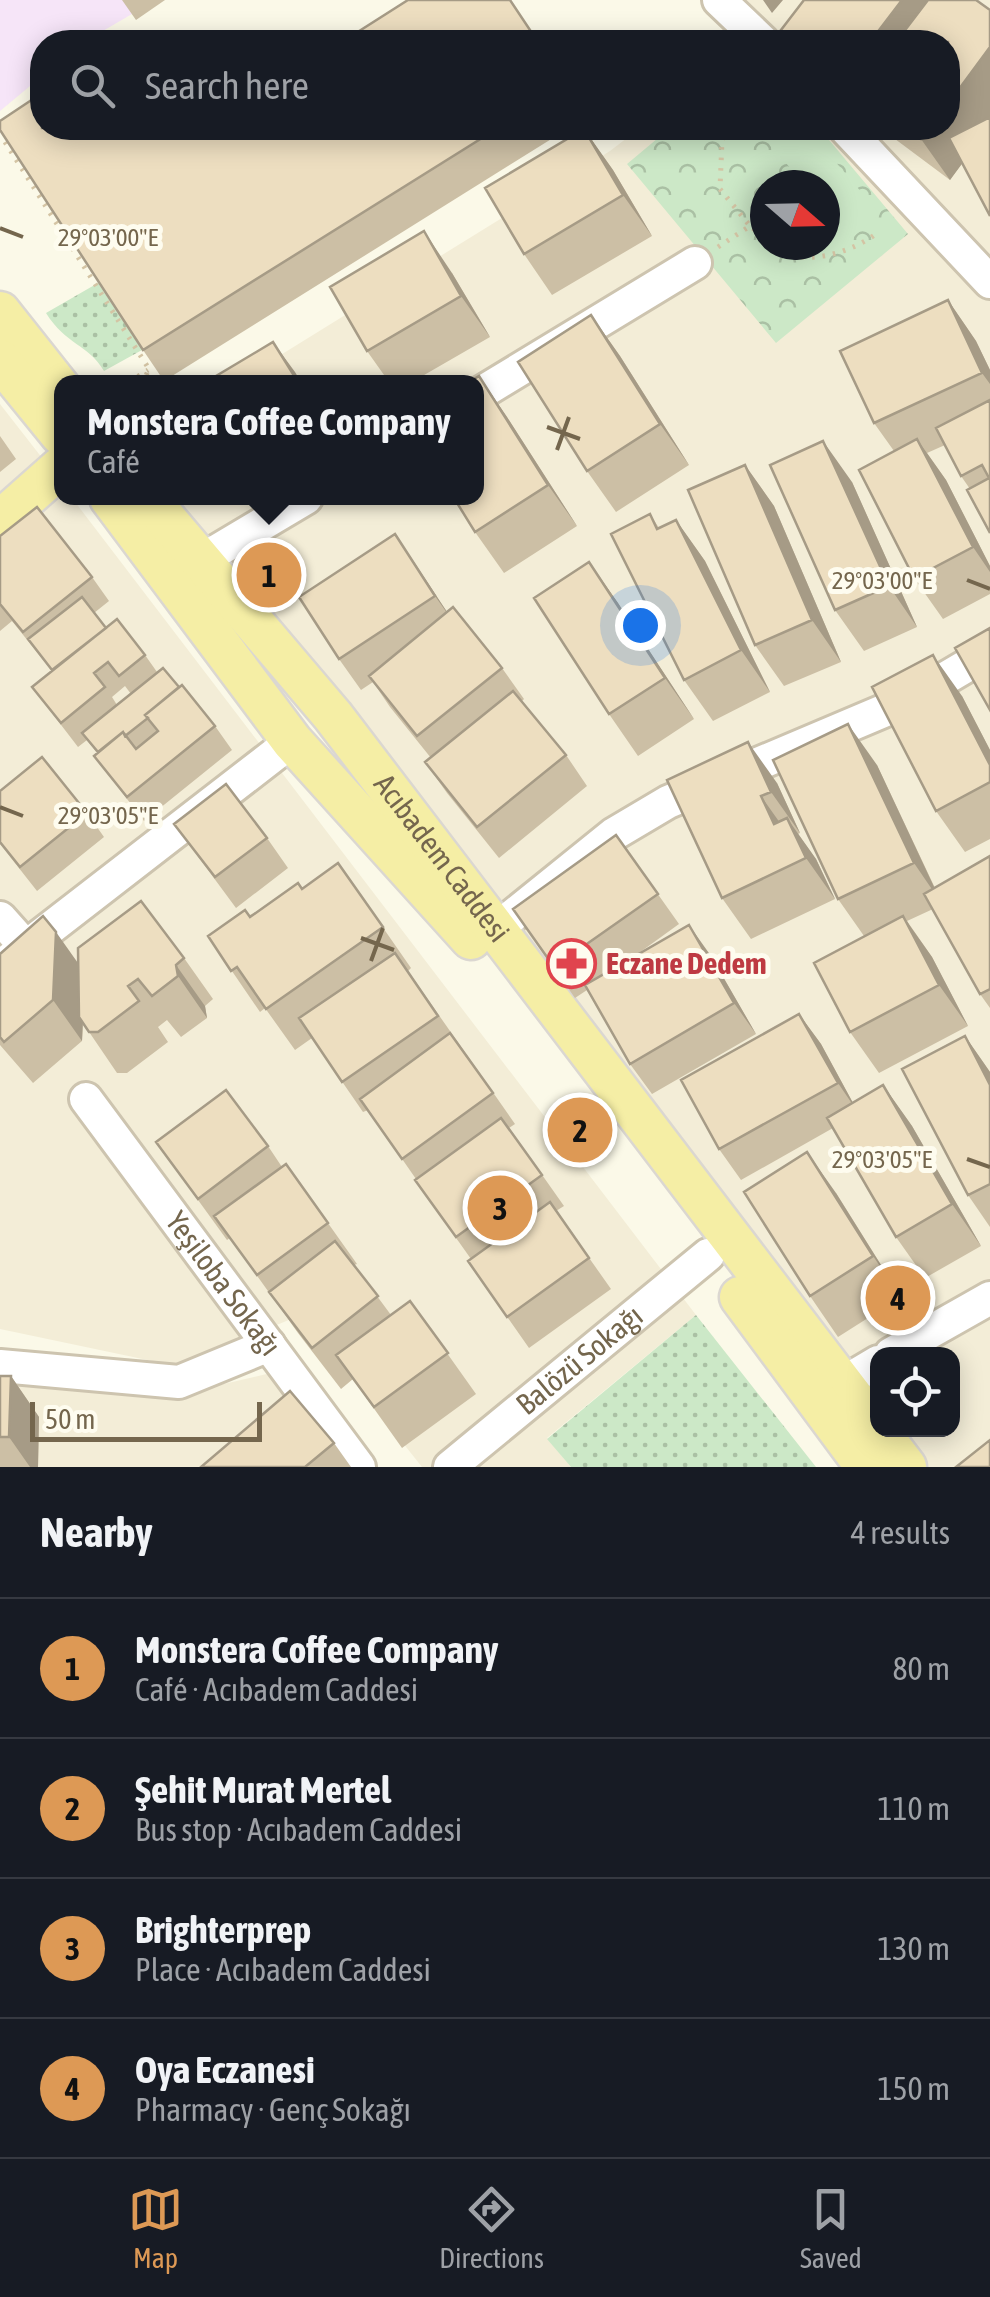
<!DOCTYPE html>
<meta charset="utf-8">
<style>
:root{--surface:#171b24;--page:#20242c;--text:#f1f3f6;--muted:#9ea1a6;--line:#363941;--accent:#d95}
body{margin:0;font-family:"Asap Condensed",sans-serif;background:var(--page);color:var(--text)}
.controls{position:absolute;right:30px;bottom:30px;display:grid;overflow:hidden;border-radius:20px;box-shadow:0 5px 25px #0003}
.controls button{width:90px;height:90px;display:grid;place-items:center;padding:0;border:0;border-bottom:2px solid var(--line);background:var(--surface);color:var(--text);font:50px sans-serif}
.compass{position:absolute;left:750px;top:170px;width:90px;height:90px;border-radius:50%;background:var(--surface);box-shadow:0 5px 25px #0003;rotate:110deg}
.scale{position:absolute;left:30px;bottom:25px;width:232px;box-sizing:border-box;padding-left:10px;border:5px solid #74664d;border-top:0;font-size:28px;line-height:35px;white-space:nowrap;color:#74664d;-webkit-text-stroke:8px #fefcef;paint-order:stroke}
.you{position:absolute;left:640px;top:625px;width:35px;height:35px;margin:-25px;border:8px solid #fff;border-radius:50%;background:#1a73e8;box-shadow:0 0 0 15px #1a73e833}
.badge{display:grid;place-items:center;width:65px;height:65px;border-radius:50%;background:var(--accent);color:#111;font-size:32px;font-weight:700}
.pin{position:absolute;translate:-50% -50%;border:5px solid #fff;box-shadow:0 2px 10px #0006}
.popup{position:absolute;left:54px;top:375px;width:430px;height:130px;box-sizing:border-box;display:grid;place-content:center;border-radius:20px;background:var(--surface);filter:drop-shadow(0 2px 8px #0005);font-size:32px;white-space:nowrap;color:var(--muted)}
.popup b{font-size:38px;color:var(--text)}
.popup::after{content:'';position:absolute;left:50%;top:100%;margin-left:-20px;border:20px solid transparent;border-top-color:var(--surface)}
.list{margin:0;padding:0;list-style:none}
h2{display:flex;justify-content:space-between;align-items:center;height:130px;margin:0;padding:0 40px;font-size:42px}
h2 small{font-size:32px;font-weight:400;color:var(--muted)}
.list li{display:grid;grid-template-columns:65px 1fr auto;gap:30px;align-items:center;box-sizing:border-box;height:140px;padding:0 40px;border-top:2px solid var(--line)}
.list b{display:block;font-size:38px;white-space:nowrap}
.list p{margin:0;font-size:32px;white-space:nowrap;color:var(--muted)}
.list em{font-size:32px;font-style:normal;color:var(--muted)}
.icon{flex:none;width:55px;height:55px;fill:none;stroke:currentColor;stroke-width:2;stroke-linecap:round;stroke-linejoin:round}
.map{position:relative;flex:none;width:990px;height:1467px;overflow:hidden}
.search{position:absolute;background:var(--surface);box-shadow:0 5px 25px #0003;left:30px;right:30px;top:30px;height:110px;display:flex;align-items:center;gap:25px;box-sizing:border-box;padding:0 35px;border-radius:40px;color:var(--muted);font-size:38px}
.sheet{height:690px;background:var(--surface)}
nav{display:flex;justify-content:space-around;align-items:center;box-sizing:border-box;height:140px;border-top:2px solid var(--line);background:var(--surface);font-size:28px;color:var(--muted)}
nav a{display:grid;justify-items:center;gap:5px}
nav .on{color:var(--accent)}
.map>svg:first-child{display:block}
.residential{fill:#f3edd7;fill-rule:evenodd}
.education{fill:#f6e5f8}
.grass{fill:url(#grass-dots)}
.forest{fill:url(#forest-crowns);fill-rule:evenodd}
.pitch{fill:#cce8c7}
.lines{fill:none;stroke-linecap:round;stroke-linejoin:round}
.minor-casing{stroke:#cdc4af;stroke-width:38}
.major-casing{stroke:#dbd7d1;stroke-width:45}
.path{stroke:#d4c4a4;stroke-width:5;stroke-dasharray:2.5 8;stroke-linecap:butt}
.minor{stroke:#fff;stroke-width:32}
.major{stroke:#f5eea5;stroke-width:40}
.wall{fill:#ccbfa5;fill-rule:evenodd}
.shaded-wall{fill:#a69b86}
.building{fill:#eddec0;stroke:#a69b86;stroke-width:2.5}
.ticks{fill:none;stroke:#74664d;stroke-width:4}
.labels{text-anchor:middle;stroke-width:10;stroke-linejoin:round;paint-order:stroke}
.street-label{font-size:30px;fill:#74664d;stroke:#fefcef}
.health-label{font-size:30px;font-weight:bold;fill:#be3a42;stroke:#fefcef;text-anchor:start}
.ticks-label{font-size:25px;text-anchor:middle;fill:#74664d;stroke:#fefcef;stroke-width:10;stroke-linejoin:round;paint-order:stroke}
</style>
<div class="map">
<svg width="990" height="1467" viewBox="0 0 990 1467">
<defs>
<pattern id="grass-dots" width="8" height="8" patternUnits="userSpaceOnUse" patternTransform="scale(2.5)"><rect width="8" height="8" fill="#cce8c7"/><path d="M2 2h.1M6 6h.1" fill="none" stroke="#aac0a4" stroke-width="1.8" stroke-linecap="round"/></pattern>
<pattern id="forest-crowns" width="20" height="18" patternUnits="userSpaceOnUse" patternTransform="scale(2.5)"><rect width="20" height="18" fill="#cce8c7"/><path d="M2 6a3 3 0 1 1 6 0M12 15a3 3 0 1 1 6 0" fill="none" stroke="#aac0a4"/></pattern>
</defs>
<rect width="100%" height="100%" fill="#fbf9e8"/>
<path class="residential" d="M737,0H990V1467H904L163,498H476V382H237L610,151L640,128H948V42H778ZM765,185H825V245H765ZM878,1354H952V1430H878Z
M0,404L46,463L0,501Z
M61,490V498H72L696,1315L547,1438L571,1467H422L301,1315L176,1366L0,1329V541Z
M0,1353L181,1394L292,1368L365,1467H0Z"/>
<path class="education" d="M0,0H156L84,42H42V76L0,111Z"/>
<path class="grass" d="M98,283L142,350L104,371C88,344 66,345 46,313Z
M696,1315L816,1467H571L547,1439Z"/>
<path class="forest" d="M670,128H819L908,234L776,343L627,164ZM765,185H825V245H765Z"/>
<path class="pitch" d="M756,128H806L826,151L797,176Z
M828,153L880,214L851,239L825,209V185H805L799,178Z"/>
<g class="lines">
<defs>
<g id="minor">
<path d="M719,0L763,42"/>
<path d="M845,128L990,282"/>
<path d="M476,396L695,263"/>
<path d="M200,561L306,498"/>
<path d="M0,918L25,946"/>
<path d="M473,929L495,930L614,834L668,802L907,701L990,652"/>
<path d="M0,967L292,741"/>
<path id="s1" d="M86,1099L359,1467"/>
<path d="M891,1354L990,1298"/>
<path d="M0,1366L179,1382L269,1345"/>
<path d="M818,1388L841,1384L878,1362"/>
<path id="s2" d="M450,1467L708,1255"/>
</g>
<g id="major">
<path d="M0,312L61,389"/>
<path d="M0,360L61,435"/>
<path d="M110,498L292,741L471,939"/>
<path id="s3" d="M148,498L333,716L906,1467"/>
<path d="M0,521L61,467"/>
<path d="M740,1297L866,1467"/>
</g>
</defs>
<use href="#minor" class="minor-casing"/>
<use href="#major" class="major-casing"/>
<path class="path" d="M729,128L722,140L720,189L750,226L765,211
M5,142L149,369L143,382
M791,185L799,178
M773,245C800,270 853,252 877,233
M718,247L750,226L765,238
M129,382L148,370"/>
<use href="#minor" class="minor"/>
<use href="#major" class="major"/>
</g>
<path class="wall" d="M122,0H165L136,20Z
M804,0H976L990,10V216L962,163L950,180L887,133L883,128H948V42H790L781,30Z
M210,128H569L164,381L143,350L202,133Z
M584,129L613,170L652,236L552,295L524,254Z
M452,273L490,337L412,382H389L367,351Z
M948,300L976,341L990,370V533L970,489L961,476L945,445L927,453L946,480L990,566V594L943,619L914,578L894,451L874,423Z
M591,315L620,356L689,465L616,512L587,471Z
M479,376L507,417L577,526L504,573L475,532Z
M0,436L16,459L0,472Z
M745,465L774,506L841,662L784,686L755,645Z
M852,482L917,627L864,651L835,610Z
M650,514L659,528L676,520L705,561L770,692L713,721L684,680Z
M395,534L447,612L502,668L524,699L522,701L566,755L587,786L499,858L447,793L425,762L431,758L390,707L373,682L361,690L339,659Z
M0,536L92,577L109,601L94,613L106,628L145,655L157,672L179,687L215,726L232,750L144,821L94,756L97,753L87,740L78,747L32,687L52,671L12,621L0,631ZM125,686L131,694L117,705L112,697Z
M589,562L618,603L694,719L638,756L609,714Z
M962,696L990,750V839L965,852L936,811Z
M877,765L935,888L990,856V1008L980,994L933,909L907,921L932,957L968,1026L879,1073L850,1032L864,936L838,899Z
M667,780L777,783L800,833L798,834L816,859L835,899L751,939L722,898Z
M0,791L87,813L104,837L37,891L0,844Z
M174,824L267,838L288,868L236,908Z
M616,835L679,924L632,958L711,956L756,1034L652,1094L630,1064L587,990L575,998L513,909Z
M338,863L411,968L408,971L515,1124L509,1128L564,1206L556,1211L611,1289L529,1348L468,1261L471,1259L415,1180L416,1179L368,1110L363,1112L312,1038L295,1050L265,1008L260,1012L208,936L302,889Z
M0,954L78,964L184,958L213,999L205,1006L207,1018L181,1037L167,1020L158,1027L168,1042L127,1073H117L83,1023L82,1041L33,1083L0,1045Z
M799,1014L821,1044L853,1103L883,1085L912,1126L981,1246L925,1278L896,1237L833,1128L741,1180L719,1149Z
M965,1036L990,1072V1227L968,1195Z
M156,1142L268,1146L282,1167L286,1164L357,1264L354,1265L391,1315L410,1301L476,1394L402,1448L353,1379L341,1389L298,1333L230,1238L227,1240Z
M836,1193L901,1297L838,1337L810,1296Z
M0,1376H11L39,1417L38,1467H0Z
M334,1443L351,1467H201Z"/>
<path class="shaded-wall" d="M763,0H783L772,13Z
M902,0H958L929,42H870Z
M990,47V126L950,180L921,139L930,128H948V104Z
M584,129L613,170L652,236L623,195Z
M424,231L452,273L490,337L461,296Z
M948,300L976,341L990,370V384L982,373Z
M591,315L620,356L689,465L660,424Z
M273,342L295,372L301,382H298Z
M479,376L507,417L577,526L548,485Z
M917,439L946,480L990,566V572L973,547Z
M823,441L852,482L917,627L889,586Z
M745,465L774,506L841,662L812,620Z
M676,520L705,561L770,692L741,650Z
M395,534L416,565L457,627L435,596Z
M589,562L618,603L694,719L665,678Z
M933,655L962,696L990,750V765Z
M848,724L877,765L942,904L914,863Z
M748,742L777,783L800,833L771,792Z
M761,796L790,837L774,824Z
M787,818L816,859L835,899L806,858Z
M903,916L932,957L968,1026L939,985Z
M689,925L711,956L756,1034L734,1003Z
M56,932L85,973L82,1041L53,1000Z
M176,965L205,1006L207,1018L178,976Z
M799,1014L821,1044L859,1114L838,1083Z
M965,1036L990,1072V1085Z
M883,1085L912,1126L981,1246L952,1204Z
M807,1152L836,1193L901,1297L873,1256Z
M11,1376L39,1417L38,1467H30L9,1437Z"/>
<path class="building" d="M408,0H510L538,42H342Z
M804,0H902L870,42H798L781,30Z
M928,0H976L990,10V47L948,104V42H896Z
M133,35L139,42H121Z
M42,93V128H198L202,133L210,128H498L143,350L0,130V121Z
M990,117V216L949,138Z
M905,128H930L921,139Z
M584,129L623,195L524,254L485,188Z
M424,231L461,296L367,351L330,287Z
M948,300L982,373L874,423L840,351Z
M591,315L660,424L587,471L518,362Z
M273,342L298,382H206Z
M479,376L548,485L475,532L454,498H476V382H469Z
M990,400V533L967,490L989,478L982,465L961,476L936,428Z
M917,439L973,547L914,578L859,470Z
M823,441L889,586L835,610L770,465Z
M745,465L812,620L755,645L688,490Z
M37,507L92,577L23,632L0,604V536Z
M650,514L657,529L676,520L741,650L684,680L611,534Z
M395,534L435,596L339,659L299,597Z
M589,562L665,678L609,714L534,598Z
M82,597L106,628L52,670L28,639Z
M453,607L502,668L417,736L369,676Z
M117,619L145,655L119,676L108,662L94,673L105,687L61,723L32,687Z
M990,628V710L955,648Z
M933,655L990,765V782L936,811L872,687Z
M163,668L179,687L145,715L148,718L125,736L123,732L98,752L82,733Z
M182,685L215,726L127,797L94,756L123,732L136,749L158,731L145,715Z
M513,691L566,755L477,827L425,762Z
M848,724L914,863L838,899L773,760Z
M748,742L771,792L761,796L774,824L787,818L806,858L722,898L667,780Z
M42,757L87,813L20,867L0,842V791Z
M226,784L267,838L215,877L174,824Z
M616,835L658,894L554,967L513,909Z
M990,856V989L980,994L924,894Z
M338,863L383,927L266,1009L237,967L231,971L208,936L245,910L250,917L298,883L302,889Z
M141,901L184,958L176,965L178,976L152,996L138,979L128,986L139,1001L98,1032H89L79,1017L78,948Z
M43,916L56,932L53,1000L4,1042L0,1037V954Z
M903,916L939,985L850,1032L814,963Z
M689,925L734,1003L630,1064L585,985Z
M395,953L438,1016L342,1082L299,1018Z
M799,1014L838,1083L719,1149L681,1080Z
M450,1033L493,1093L402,1159L360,1099Z
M965,1036L990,1085V1184L968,1195L902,1069Z
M883,1085L952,1204L896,1237L827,1118Z
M226,1090L268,1146L198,1199L156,1142Z
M501,1118L542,1175L456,1237L415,1180Z
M807,1152L873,1256L810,1296L744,1192Z
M286,1164L328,1223L257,1275L214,1216Z
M550,1202L589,1258L507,1317L468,1261Z
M335,1241L378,1296L312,1348L269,1292Z
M410,1301L448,1353L374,1407L336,1355Z
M0,1376H11L9,1437H0Z
M290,1391L334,1443L305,1467H201Z
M990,1440V1467H956Z"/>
<path class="ticks" d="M0,228L23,237M547,427L580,439M557,450L569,417M967,580L990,589M0,807L23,816M361,938L394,950M371,961L383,928M967,1159L990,1167"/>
<defs>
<symbol id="pharmacy-ring" viewBox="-11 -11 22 22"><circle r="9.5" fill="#fefcef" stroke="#e0444e" stroke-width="1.5"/><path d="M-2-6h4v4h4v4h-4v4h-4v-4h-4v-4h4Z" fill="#e0444e"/></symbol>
</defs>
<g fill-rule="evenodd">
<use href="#pharmacy-ring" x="544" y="936" width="55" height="55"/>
</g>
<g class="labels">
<g class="street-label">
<text dy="10" stroke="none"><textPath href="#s3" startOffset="465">Acıbadem Caddesi</textPath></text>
<text dy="10" stroke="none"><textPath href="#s1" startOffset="230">Yeşiloba Sokağı</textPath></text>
<text dy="10" stroke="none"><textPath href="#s2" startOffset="168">Balözü Sokağı</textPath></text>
</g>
<g class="health-label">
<text x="606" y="974">Eczane Dedem</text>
</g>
</g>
<g class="ticks-label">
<text x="108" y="246">29°03'00"E</text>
<text x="882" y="589">29°03'00"E</text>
<text x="108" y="824">29°03'05"E</text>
<text x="882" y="1168">29°03'05"E</text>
</g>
</svg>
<div class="controls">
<button><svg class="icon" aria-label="locate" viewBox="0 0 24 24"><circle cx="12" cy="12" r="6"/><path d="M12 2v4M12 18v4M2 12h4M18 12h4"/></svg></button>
</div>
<svg class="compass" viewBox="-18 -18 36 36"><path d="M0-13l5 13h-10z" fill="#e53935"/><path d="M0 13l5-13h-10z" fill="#9ea1a6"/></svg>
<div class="scale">50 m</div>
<div class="you"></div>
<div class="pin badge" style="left:269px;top:575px">1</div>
<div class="popup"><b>Monstera Coffee Company</b>Café</div>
<div class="pin badge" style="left:580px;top:1130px">2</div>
<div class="pin badge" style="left:500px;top:1208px">3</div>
<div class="pin badge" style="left:898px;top:1298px">4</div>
<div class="search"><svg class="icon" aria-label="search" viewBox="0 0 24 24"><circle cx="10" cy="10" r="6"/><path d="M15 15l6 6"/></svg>Search here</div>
</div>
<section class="sheet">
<h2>Nearby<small>4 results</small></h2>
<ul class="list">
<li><span class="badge">1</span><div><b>Monstera Coffee Company</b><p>Café · Acıbadem Caddesi</p></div><em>80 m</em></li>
<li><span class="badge">2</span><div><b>Şehit Murat Mertel</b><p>Bus stop · Acıbadem Caddesi</p></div><em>110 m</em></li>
<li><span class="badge">3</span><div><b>Brighterprep</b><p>Place · Acıbadem Caddesi</p></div><em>130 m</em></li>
<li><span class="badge">4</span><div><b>Oya Eczanesi</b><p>Pharmacy · Genç Sokağı</p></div><em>150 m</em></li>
</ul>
</section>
<nav>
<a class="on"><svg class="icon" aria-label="map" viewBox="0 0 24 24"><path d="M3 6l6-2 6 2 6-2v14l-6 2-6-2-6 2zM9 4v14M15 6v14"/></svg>Map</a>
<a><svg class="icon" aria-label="directions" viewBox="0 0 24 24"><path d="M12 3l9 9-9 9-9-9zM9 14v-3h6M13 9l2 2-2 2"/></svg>Directions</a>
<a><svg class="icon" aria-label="saved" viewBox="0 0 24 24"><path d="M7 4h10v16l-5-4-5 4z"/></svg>Saved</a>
</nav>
